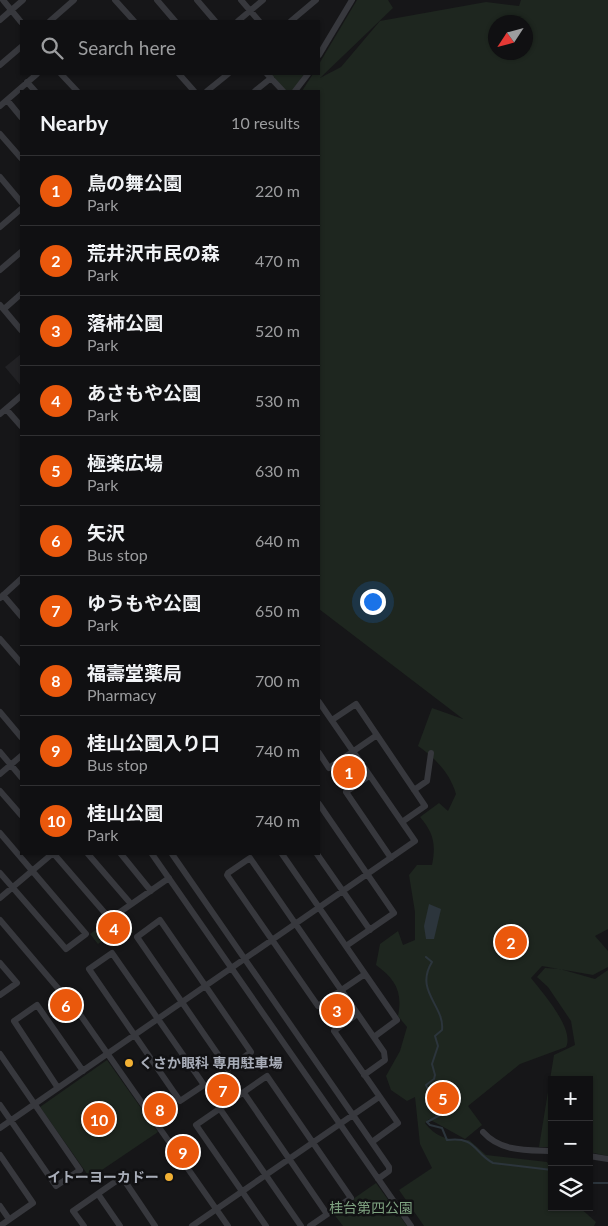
<!DOCTYPE html>
<meta charset="utf-8">
<style>
:root{--surface:#101012;--page:#1e1e20;--text:#f1f3f6;--muted:#9c9d9f;--line:#303032;--accent:#ea580c}
body{margin:0;font-family:Lato,"Noto Sans JP",sans-serif;background:var(--page);color:var(--text)}
.controls{position:absolute;right:15px;bottom:15px;display:grid;overflow:hidden;border-radius:0px;box-shadow:0 1px 4px #0004}
.controls button{width:45px;height:45px;display:grid;place-items:center;padding:0;border:0;border-bottom:1px solid var(--line);background:var(--surface);color:var(--text);font:25px sans-serif}
.compass{position:absolute;left:488px;top:15px;width:45px;height:45px;border-radius:50%;background:var(--surface);box-shadow:0 1px 4px #0004;rotate:234deg}
.you{position:absolute;left:372px;top:601px;width:18px;height:18px;margin:-12px;border:4px solid #fff;border-radius:50%;background:#1a73e8;box-shadow:0 0 0 8px #1a73e833}
.badge{display:grid;place-items:center;width:32px;height:32px;border-radius:50%;background:var(--accent);color:#fff;font-size:16px;font-weight:700}
.pin{position:absolute;translate:-50% -50%;border:2px solid #fff;box-shadow:0 1px 5px #0006}
.list{margin:0;padding:0;list-style:none}
h2{display:flex;justify-content:space-between;align-items:center;height:65px;margin:0;padding:0 20px;font-size:21px}
h2 small{font-size:16px;font-weight:400;color:var(--muted)}
.list li{display:grid;grid-template-columns:32px 1fr auto;gap:15px;align-items:center;box-sizing:border-box;height:70px;padding:0 20px;border-top:1px solid var(--line)}
.list b{display:block;font-size:19px;white-space:nowrap}
.list p{margin:0;font-size:16px;white-space:nowrap;color:var(--muted)}
.list em{font-size:16px;font-style:normal;color:var(--muted)}
.icon{flex:none;width:28px;height:28px;fill:none;stroke:currentColor;stroke-width:2;stroke-linecap:round;stroke-linejoin:round}
.map{position:relative;flex:none;width:608px;height:1226px;overflow:hidden}
.search{position:absolute;background:var(--surface);box-shadow:0 1px 4px #0004;left:20px;top:20px;width:300px;height:55px;display:flex;align-items:center;gap:12px;box-sizing:border-box;padding:0 18px;border-radius:0px;color:var(--muted);font-size:19px}
.panel{position:absolute;background:var(--surface);box-shadow:0 1px 4px #0004;left:20px;top:90px;width:300px;height:765px;border-radius:0px}
.map>svg:first-child{display:block}
.built{fill:#222225}
.green{fill:#1e261f;fill-rule:evenodd}
.water{fill:#2c353c}
.lines{fill:none;stroke-linecap:round;stroke-linejoin:round}
.stream{stroke:#2c353c;stroke-width:2}
.minor{stroke:#37383d;stroke-width:6}
.poi-dot{fill:#f2b134;stroke:#111113;stroke-width:2}
.labels{text-anchor:middle;stroke-width:5;stroke-linejoin:round;paint-order:stroke}
.poi-label{font-size:14px;font-weight:bold;fill:#a8adb8;stroke:#111113;text-anchor:start}
.park-label{font-size:14px;fill:#7fa381;stroke:#111113}
</style>
<div class="map">
<svg width="608" height="1226" viewBox="0 0 608 1226">
<rect width="100%" height="100%" fill="#161618"/>
<path class="built" d="M21,354V386L5,367Z"/>
<path class="green" d="M357,0H388L393,8L320,78L341,67L380,21L486,2L519,6L521,0H608V929L595,936L608,951V967L593,975L542,966L531,978C542,992 575,1029 566,1047L520,1064L468,1106L482,1125L465,1139L429,1119L425,1123C436,1138 450,1141 469,1140L486,1155L547,1162L552,1171V1207H579L596,1222L594,1226H424L399,1190L432,1168L420,1144L415,1097L407,1101L391,1090L386,1076L400,1051L407,1027L398,1016C403,991 395,979 376,965L380,944L398,931L403,945L415,940V912L409,875L417,865H432C436,845 434,833 420,817L439,803L448,811L456,794C450,773 435,758 418,746L432,708L463,719L319,609V91H302L313,74H319V64ZM496,22H526V52H496Z
M270,74H304L293,91H285Z
M353,755L366,775L346,789L332,769Z
M125,914L129,921L126,923L133,932L112,947L106,938L98,944L90,934L109,920L112,923Z
M545,968L560,969L595,979L608,970V1156L589,1152V1080H552V1147H539L554,1055L575,1045L571,1021L548,987L537,977Z
M341,994L354,1012L333,1028L320,1008Z
M107,1060L158,1132L90,1178L40,1107Z
M227,1072L241,1091L218,1107L204,1088Z
M376,1183L407,1226H343L333,1213Z"/>
<path class="water" d="M429,904L441,909L434,939H426L424,926Z"/>
<g class="lines">
<path class="stream" d="M426,957L432,962C414,991 445,1006 442,1030L435,1036L438,1046L432,1064L435,1075L434,1079L426,1085C430,1096 443,1098 444,1113L427,1122L430,1125L442,1128L447,1140C476,1136 474,1153 493,1163L552,1170
M589,1183H608"/>
<path class="minor" d="M3,0L21,22
M115,0L134,21
M157,0L175,21
M197,0L215,21
M241,0L259,21
M0,20L23,0
M50,21L74,0
M238,21L263,0
M291,21L316,0
M319,55L352,0
M0,65L21,47
M61,74L77,91
M179,74L194,91
M267,74L283,91
M27,82L35,91
M207,91L228,74
M255,91L271,78
M295,91L308,74
M7,100L21,117
M0,106L37,74
M0,134L21,158
M0,177L21,202
M0,227L21,209
M0,270L21,252
M0,305L21,330
M4,309L21,294
M6,409L21,426
M0,414L21,396
M3,595L21,616
M0,598L21,579
M0,639L21,663
M0,712L21,737
M332,720L356,704L425,806L402,822
M0,752L21,777
M319,753L329,768L377,735
M0,774L21,756
M369,776L346,792L391,858
M414,790L427,781L431,753
M0,791L21,815
M319,804L394,913L346,946
M0,833L86,934L66,949L0,873
M54,854L110,919L169,878
M88,854L131,904
M121,854L151,891
M152,854L411,1226
M172,854L389,1167V1171L378,1179
M282,854L397,1020L374,1037
M317,854L370,930
M0,898L52,854
M0,920L79,1013L228,1226
M160,920L251,1052L228,1069L137,937Z
M112,953L204,1085L180,1101L89,969Z
M0,963L17,983L0,995
M357,1014L334,1031L398,1123L372,1142
M0,1054L80,1170L56,1186L0,1105
M364,1075L385,1060L384,1052L250,858L228,873L227,875L318,1006L365,974
M58,1088L14,1021L37,1005L83,1071
M244,1093L327,1214
M220,1109L301,1226
M0,1128L415,841L319,702
M483,1132C501,1152 526,1150 552,1151
M0,1155L33,1203L0,1226
M589,1156L608,1159
M98,1194L120,1226
M0,1206L9,1219
M84,1226L73,1211L122,1177L155,1226
M192,1226L379,1097
M266,1226L196,1125L267,1076L351,1198L310,1226"/>
</g>
<g class="poi-dot">
<circle cx="129" cy="1063" r="5"/>
<circle cx="169" cy="1177" r="5"/>
</g>
<g class="labels">
<g class="poi-label">
<text x="139" y="1068">くさか眼科 専用駐車場</text>
<text x="159" y="1182" text-anchor="end">イトーヨーカドー</text>
</g>
<g class="park-label">
<text x="371" y="1213">桂台第四公園</text>
</g>
</g>
</svg>
<div class="controls">
<button>+</button>
<button>−</button>
<button><svg class="icon" aria-label="layers" viewBox="0 0 24 24"><path d="M12 4l9 5-9 5-9-5zM3 14l9 5 9-5"/></svg></button>
</div>
<svg class="compass" viewBox="-18 -18 36 36"><path d="M0-13l5 13h-10z" fill="#e53935"/><path d="M0 13l5-13h-10z" fill="#9c9d9f"/></svg>
<div class="you"></div>
<div class="pin badge" style="left:349px;top:772px">1</div>
<div class="pin badge" style="left:511px;top:942px">2</div>
<div class="pin badge" style="left:337px;top:1010px">3</div>
<div class="pin badge" style="left:114px;top:928px">4</div>
<div class="pin badge" style="left:443px;top:1098px">5</div>
<div class="pin badge" style="left:66px;top:1005px">6</div>
<div class="pin badge" style="left:223px;top:1090px">7</div>
<div class="pin badge" style="left:160px;top:1109px">8</div>
<div class="pin badge" style="left:183px;top:1152px">9</div>
<div class="pin badge" style="left:99px;top:1119px">10</div>
<div class="search"><svg class="icon" aria-label="search" viewBox="0 0 24 24"><circle cx="10" cy="10" r="6"/><path d="M15 15l6 6"/></svg>Search here</div>
<section class="panel">
<h2>Nearby<small>10 results</small></h2>
<ul class="list">
<li><span class="badge">1</span><div><b>鳥の舞公園</b><p>Park</p></div><em>220 m</em></li>
<li><span class="badge">2</span><div><b>荒井沢市民の森</b><p>Park</p></div><em>470 m</em></li>
<li><span class="badge">3</span><div><b>落柿公園</b><p>Park</p></div><em>520 m</em></li>
<li><span class="badge">4</span><div><b>あさもや公園</b><p>Park</p></div><em>530 m</em></li>
<li><span class="badge">5</span><div><b>極楽広場</b><p>Park</p></div><em>630 m</em></li>
<li><span class="badge">6</span><div><b>矢沢</b><p>Bus stop</p></div><em>640 m</em></li>
<li><span class="badge">7</span><div><b>ゆうもや公園</b><p>Park</p></div><em>650 m</em></li>
<li><span class="badge">8</span><div><b>福壽堂薬局</b><p>Pharmacy</p></div><em>700 m</em></li>
<li><span class="badge">9</span><div><b>桂山公園入り口</b><p>Bus stop</p></div><em>740 m</em></li>
<li><span class="badge">10</span><div><b>桂山公園</b><p>Park</p></div><em>740 m</em></li>
</ul>
</section>
</div>
